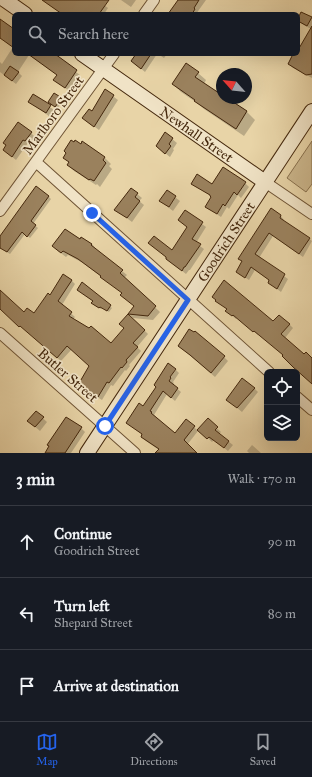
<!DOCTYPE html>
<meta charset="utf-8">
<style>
:root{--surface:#171b24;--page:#20242c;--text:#f1f3f6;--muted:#9ea1a6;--line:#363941;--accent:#2563eb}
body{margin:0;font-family:"IM FELL Great Primer",serif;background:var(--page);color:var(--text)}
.controls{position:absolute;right:12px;bottom:12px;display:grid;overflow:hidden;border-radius:6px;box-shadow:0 4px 16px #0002}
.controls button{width:36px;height:36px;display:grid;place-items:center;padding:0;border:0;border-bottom:1px solid var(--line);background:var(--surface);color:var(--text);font:20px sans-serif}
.compass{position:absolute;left:216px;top:68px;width:36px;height:36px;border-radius:50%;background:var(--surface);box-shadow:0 4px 16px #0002;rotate:297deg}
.stop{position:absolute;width:12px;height:12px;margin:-9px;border:3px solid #2563eb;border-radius:50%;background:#fff}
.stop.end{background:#2563eb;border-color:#fff;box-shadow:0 1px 4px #0008}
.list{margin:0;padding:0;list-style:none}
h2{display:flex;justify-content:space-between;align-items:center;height:52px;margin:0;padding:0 16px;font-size:17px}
h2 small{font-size:13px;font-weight:400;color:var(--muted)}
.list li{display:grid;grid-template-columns:26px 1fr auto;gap:12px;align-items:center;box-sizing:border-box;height:72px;padding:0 16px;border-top:1px solid var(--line)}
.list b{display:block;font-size:15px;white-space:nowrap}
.list p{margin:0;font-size:13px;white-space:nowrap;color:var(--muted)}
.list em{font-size:13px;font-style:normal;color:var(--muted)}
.icon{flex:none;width:22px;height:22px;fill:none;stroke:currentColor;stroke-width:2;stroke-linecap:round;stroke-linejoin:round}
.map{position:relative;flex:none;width:312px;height:453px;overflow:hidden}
.search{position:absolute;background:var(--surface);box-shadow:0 4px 16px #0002;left:12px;right:12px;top:12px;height:44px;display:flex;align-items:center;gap:10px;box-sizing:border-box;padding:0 14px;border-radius:6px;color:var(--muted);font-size:15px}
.sheet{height:268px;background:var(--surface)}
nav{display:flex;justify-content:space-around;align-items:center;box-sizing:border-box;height:56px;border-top:1px solid var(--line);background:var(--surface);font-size:11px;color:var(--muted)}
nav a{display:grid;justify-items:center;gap:2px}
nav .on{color:var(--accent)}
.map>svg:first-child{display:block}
.green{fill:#ccb78d;stroke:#88704d}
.shadow{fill:#0003}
.building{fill:#9a815d;stroke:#45280d}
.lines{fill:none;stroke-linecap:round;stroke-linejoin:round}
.street-casing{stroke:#6e5334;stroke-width:12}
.secondary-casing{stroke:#45280d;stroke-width:16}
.street{stroke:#f0e3c6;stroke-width:10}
.secondary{stroke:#f0e3c6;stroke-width:14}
.route{stroke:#2563eb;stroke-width:5}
.labels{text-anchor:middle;stroke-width:3.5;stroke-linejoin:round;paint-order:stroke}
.street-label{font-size:14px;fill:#45280d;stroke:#f0e3c6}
</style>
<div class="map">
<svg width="312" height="453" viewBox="0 0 312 453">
<rect width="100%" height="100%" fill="#e8d4a7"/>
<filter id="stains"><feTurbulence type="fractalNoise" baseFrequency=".005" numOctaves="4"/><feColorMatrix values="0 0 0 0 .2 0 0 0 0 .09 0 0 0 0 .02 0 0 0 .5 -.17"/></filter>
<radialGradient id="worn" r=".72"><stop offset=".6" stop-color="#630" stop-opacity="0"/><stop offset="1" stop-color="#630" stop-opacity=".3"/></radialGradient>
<path class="green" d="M312,141V184L306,192L287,178Z"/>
<path class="shadow" d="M42,0H98L108,8L104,14H62Z
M121,0H136L131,7Z
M179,0H206L196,14H170Z
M302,13L312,18V78L293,68L289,64L295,54H298L311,29L302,24L298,21Z
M0,21L14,32V54H52L80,75L69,91L58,83L57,75L29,55L18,72L22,76L16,84L0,72V62L2,64L13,47L0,38Z
M137,54H157L145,72L132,61Z
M158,54H167L164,58Z
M198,73L206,80L204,84L222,96V98H225L247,112L255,120L244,136L204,109L197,103L181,92L173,84Z
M106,91L118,100L99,130L83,118L92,112Z
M33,95L54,110L50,117L29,101Z
M61,98L63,100L58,108L51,103Z
M31,133L35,137L29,144L28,143L16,160L4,150Z
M165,133L177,143L173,149L174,150L170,157L161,150Z
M74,144L105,158L111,164L109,166L112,169L100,187L97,184L96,185L74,171L68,165L70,163L65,158Z
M245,183L249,187L241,198L238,195L229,209L227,207L221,217L206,207L212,197L193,184L213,185Z
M131,189L142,198L139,201L144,205L132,222L116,210Z
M167,191L180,201L173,211L160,201Z
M48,196L51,199L33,224L38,228L30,238L25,234L10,254L0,248V238Z
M271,210L281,216L284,220L283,221L312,241L303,257L273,236L259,258L288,279L281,292L269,283L270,281L255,270L249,280L237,272L243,262L239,259Z
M185,211L206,227L196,243L204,249L190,270H189L186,274L171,262L172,251L188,228L179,220Z
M80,241L92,244L96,249V250L122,271L127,275L124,278L160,312L153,320L133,318L129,314L135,307L123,293L83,263L68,255L66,257L58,251Z
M71,280L75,284L62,305L75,317L73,319L111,344L144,330L148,334L137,347L141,351L129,365L130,366L126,371L125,370L113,386L111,385L102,400L83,388L79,385L90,366L72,349L61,361L0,308V291L24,313L34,315L50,296Z
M83,284L112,308L109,312L102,308L101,309L94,305V302L78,290Z
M217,301L274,323L289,324L293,328L285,338L304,356L312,359V384L284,356L259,334L258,335L237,318L236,319L231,315L228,310Z
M179,346L224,357L228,361L215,377Z
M176,370L179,373L173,382L174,383L173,385L181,392L175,401L167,394L154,415L175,434L186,421L194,427L198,431L187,445L196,453H161L159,450L146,441L142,437L143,435L127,423L144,407Z
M254,388L258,392L242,412L231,403Z
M36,412L47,422L40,431L33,425Z
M208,420L221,432L219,434L233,445L228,451L214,440L212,442L199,430Z
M81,428L85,432L71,453H46Z
M252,445L261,453H249L247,451Z"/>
<path class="building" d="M42,0H109L99,14H62Z
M178,0H199L194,8L195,9L192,14H168Z
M301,12L312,17L307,26L298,21V18Z
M0,19L14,29V48L0,38Z
M312,26V74L306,75L288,64L293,54H298V50Z
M28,54H55L77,70L65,88L53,80L57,75Z
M136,54H151L141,69L131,61Z
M186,63L199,72L195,77L222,95V98H227L247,111L236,129L194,101L195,100L172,84Z
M10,66L19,72L12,81L4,75Z
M105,89L114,95L94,127L82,118L89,109L92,111Z
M54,93L62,98L55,107L48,102Z
M33,94L51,105L46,113L28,102Z
M18,122L32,132L25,141L23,140L12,157L3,150L6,145L3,143Z
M165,132L173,138L169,144L171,146L165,154L156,146Z
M71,140L74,142L75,140L81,144L82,141L105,157L103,160L106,163L94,181L90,179L89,180L67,165L69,162L63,158L66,153L64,151Z
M223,167L246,182L237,195L234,192L225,206L223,204L217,214L205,207L211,197L210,196V195L191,184L197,174L212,184Z
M36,186L49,196L31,221L36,225L27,237L22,232L7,252L0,248V236Z
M131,188L138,193L135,197L140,201L127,218L114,210Z
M167,190L176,196L169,207L159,201Z
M271,208L281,215L280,218L310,238L299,254L269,233L255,254L285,274L277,289L268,283L269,280L251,267L245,278L236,272L242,261L238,259Z
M185,210L203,222L192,239L201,244L185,267H184L182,271L166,259V257L148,243L154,236L172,250L187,227L178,220Z
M65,229L80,239L81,237L92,244L91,245L123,270L120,273L156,306L148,316L128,314L134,306L120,295L122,293L100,277L101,276L78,259L63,251L61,253L52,246Z
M63,274L72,280L58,301L72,312L69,316L89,328L91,326L111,343L124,328L119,324L128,314L145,330L133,343L138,347L126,360L127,362L122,368L121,367L109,383L107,382L98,397L78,385L89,366L67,346L57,358L20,326L19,327L0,309V290L24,312L27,308L34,313L48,293L50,295Z
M224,280L273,321L279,315L290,324L281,334L304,354L306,352L312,358V384L293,367L282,356L283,355L254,331L253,332L233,315L232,316L225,311L227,309L215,301L216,300L212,297Z
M82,282L111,305L107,311L100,307L99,308L91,303L93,301L77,290Z
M189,329L194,332L195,331L225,356L211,373L190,355L178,346Z
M168,363L176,369L170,377L171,378L169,381L178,388L171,398L163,391L150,411L152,412L151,413L175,433L186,419L195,426L184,440L197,453H155L159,449L141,437L142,434L126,423L139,403L143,406L156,387L154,385Z
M242,378L255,388L237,408L226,400Z
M36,411L44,417L35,427L27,421Z
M66,417L82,427L65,453H45L49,446L47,445Z
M208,418L218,427L215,430L229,441L224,448L209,437L207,439L197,430Z"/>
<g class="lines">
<defs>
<path id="street" d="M144,14L154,0
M36,162L269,372
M265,182L312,214
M0,211L114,54
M0,333L135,453
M297,397L312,410"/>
<g id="secondary">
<path d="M5,0L25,14"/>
<path id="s1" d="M82,54L265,182"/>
<path id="s2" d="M87,453L312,111"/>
</g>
</defs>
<use href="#street" class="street-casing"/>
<use href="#secondary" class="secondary-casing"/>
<use href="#street" class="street"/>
<use href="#secondary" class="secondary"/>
</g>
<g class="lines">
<path class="route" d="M92,213L188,300L105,426"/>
</g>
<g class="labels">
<g class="street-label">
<text transform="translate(53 115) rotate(-54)" y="5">Marlboro Street</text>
<text dy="5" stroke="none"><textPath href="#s1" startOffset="140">Newhall Street</textPath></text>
<text dy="5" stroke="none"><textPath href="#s2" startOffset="253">Goodrich Street</textPath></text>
<text transform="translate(68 375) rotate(41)" y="5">Butler Street</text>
</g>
</g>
<rect width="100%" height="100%" filter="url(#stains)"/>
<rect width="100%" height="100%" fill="url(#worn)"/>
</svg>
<div class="controls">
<button><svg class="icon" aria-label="locate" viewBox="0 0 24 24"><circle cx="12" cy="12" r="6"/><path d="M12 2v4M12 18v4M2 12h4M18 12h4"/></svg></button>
<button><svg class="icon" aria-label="layers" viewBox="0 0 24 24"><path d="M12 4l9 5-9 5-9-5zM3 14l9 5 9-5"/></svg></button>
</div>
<svg class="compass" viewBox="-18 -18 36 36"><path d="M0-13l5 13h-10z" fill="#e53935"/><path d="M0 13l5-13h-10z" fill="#9ea1a6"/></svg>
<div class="stop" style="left:105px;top:426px"></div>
<div class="stop end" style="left:92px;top:213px"></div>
<div class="search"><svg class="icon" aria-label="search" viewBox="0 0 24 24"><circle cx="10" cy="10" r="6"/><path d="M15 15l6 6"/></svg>Search here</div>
</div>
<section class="sheet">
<h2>3 min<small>Walk · 170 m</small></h2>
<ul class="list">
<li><svg class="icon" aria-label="ahead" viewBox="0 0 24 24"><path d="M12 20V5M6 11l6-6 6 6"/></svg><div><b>Continue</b><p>Goodrich Street</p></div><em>90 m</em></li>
<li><svg class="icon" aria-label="left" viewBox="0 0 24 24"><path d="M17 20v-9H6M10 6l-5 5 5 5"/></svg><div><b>Turn left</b><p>Shepard Street</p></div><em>80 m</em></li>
<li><svg class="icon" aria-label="arrive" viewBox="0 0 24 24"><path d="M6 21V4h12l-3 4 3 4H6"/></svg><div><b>Arrive at destination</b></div></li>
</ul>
</section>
<nav>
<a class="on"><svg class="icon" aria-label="map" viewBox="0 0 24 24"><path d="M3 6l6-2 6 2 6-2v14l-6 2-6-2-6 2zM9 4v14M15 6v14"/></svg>Map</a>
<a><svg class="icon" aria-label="directions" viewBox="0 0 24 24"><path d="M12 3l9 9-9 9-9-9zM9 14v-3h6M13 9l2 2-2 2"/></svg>Directions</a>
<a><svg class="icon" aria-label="saved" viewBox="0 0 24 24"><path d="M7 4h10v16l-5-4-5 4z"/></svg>Saved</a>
</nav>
